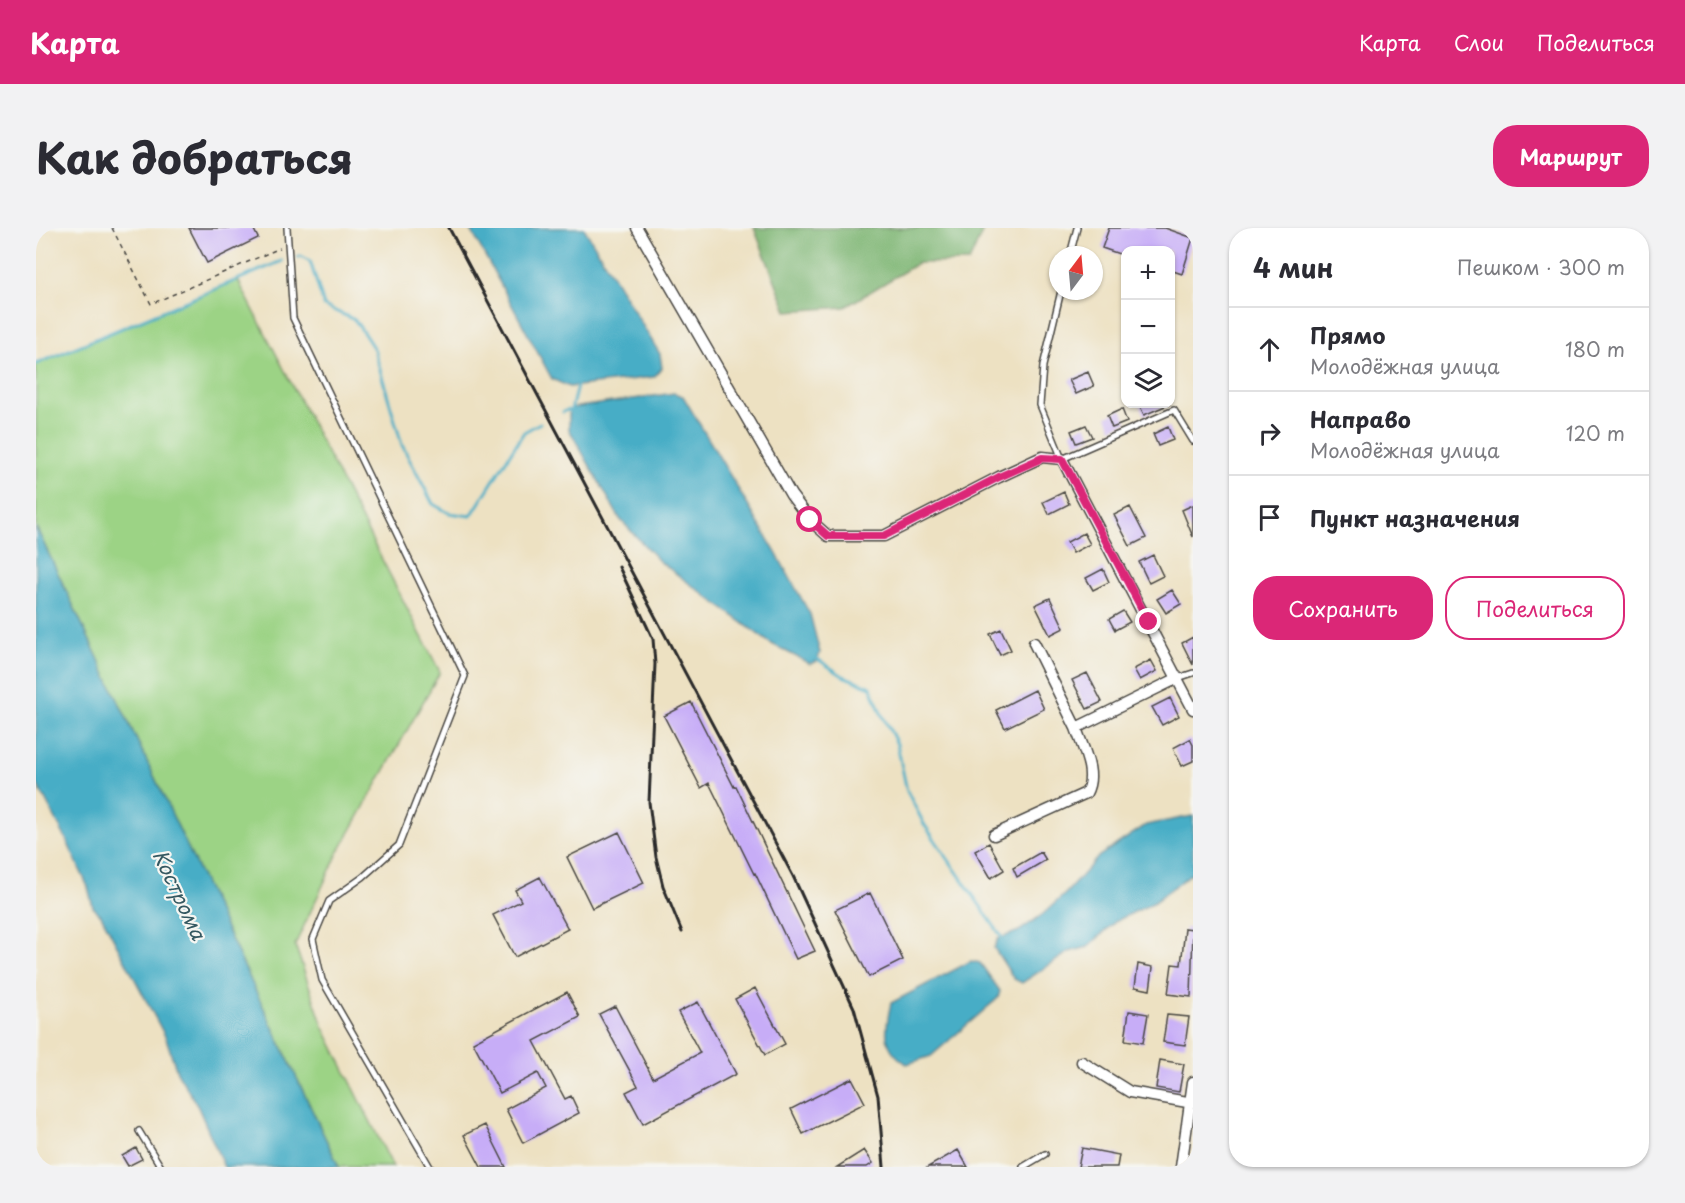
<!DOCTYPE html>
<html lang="ru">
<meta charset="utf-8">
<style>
:root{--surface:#fff;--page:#f2f2f3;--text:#2b2b33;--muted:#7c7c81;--line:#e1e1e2;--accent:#db2777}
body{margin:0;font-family:"Playpen Sans",sans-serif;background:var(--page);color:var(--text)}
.controls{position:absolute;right:18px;top:18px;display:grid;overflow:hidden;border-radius:12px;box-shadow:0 2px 4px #0004}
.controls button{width:54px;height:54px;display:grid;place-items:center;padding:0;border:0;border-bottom:2px solid var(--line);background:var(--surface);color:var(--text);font:30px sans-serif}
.compass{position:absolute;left:1013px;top:18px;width:54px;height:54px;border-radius:50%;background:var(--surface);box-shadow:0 2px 4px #0004;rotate:16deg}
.stop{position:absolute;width:18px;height:18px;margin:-14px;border:4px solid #db2777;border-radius:50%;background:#fff}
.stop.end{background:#db2777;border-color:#fff;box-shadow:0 2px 6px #0008}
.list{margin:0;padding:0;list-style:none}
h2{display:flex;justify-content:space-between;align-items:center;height:78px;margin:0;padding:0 24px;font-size:26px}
h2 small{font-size:20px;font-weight:400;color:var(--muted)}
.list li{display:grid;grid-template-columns:39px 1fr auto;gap:18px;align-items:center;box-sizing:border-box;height:84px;padding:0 24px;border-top:2px solid var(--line)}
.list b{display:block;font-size:22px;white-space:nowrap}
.list p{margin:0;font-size:20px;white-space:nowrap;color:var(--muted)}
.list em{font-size:20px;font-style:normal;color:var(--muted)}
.actions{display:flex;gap:12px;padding:18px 24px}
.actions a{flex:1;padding:14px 0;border:2px solid var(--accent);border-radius:24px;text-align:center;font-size:21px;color:var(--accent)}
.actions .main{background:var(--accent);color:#fff}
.icon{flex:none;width:33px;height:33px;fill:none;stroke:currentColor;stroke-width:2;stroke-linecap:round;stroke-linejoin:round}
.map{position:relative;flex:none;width:1157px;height:939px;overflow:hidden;border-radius:24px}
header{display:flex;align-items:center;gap:36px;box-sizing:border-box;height:84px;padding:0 30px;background:var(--accent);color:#fff}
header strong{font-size:28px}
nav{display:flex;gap:33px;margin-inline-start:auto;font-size:21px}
.intro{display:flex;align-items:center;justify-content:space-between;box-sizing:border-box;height:144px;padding:0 36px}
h1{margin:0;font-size:42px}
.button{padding:15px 27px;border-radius:24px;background:var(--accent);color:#fff;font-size:21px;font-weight:700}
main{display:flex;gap:36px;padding:0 36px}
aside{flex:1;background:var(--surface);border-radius:24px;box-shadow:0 2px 4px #0004}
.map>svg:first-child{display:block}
.green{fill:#9cd385;stroke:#647f58;stroke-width:1.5}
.forest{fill:#7db572;stroke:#54704e;stroke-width:1.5}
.water{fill:#46adc6;stroke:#386c78;stroke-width:1.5}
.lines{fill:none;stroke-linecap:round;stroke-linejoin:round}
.stream{stroke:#46adc6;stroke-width:3}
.building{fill:#c7adf7}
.service-casing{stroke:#484642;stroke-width:8}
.minor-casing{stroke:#484642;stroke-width:13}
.path{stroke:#484642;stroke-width:1.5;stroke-dasharray:4.5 4.5;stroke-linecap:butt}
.service{stroke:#fff;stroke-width:5}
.minor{stroke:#fff;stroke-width:10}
.rail{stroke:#2b2b2b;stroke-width:3}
.route{stroke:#db2777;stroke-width:8}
.labels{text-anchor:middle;stroke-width:4.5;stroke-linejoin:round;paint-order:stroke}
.water-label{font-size:20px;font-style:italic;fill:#345861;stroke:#f6f6f2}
</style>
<header>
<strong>Карта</strong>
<nav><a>Карта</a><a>Слои</a><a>Поделиться</a></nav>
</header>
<div class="intro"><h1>Как добраться</h1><a class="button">Маршрут</a></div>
<main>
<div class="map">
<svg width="1157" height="939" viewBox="0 0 1157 939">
<rect width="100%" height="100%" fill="#f6f6f2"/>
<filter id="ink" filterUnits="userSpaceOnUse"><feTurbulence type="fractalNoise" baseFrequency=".0167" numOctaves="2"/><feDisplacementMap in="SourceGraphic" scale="12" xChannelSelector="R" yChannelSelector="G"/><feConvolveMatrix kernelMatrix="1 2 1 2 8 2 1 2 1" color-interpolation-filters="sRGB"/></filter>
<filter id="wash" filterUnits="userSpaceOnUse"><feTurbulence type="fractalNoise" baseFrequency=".008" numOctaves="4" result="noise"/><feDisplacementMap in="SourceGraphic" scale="24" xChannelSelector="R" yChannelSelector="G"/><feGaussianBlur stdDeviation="1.35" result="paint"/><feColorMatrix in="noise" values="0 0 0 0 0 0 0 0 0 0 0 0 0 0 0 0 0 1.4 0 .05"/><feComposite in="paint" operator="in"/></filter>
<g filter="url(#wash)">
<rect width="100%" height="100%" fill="#ede1c2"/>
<path class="green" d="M202,52L404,444L302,625L259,717L287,798L357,939H303L0,299V136Z"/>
<path class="forest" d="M718,0H948L933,34L882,35L809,79L751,83Z"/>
<path class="water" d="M434,0H548L624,126L626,140L618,149L533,159L516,151Z
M638,165L647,168L739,323L774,386L784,425L781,433L774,436L734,415L623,333L584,291L533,201V186L536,180Z
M0,299L303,939H188L162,879L141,844L130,810L65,687L57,679L52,659L29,609L0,554Z
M1157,588V644L1117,675L1080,693L1052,719L1033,724L986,755L978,751L958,720L962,711L983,703L1007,686L1030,665L1063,628L1110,597Z
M935,733L944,735L964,763L962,770L895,828L871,836C845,820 849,801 855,775Z"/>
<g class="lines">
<path class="stream" d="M262,29L265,28L274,33L288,78L319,92L338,121L366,217L397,276L413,285L435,288L488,204L504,195
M0,136L246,33
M535,182L541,158
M527,184L531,182L537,184
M780,430L807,448L835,459L845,485L861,516L871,563L888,596L967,711"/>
</g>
<g id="blocks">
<path class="building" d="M153,0H217L222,10L171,35Z
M1073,0H1129L1157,10L1146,46L1134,42V22H1089V28L1066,20Z
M1052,144L1058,158L1040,166L1033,152Z
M1103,176H1134L1108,187Z
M1086,181L1091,194L1076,200L1071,188Z
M1050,197L1056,209L1040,215L1035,203Z
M1132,199L1137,212L1122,218L1117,206Z
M1028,264L1033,276L1013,286L1007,274Z
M1157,277V309L1146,282Z
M1094,279L1110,310L1094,318L1078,287Z
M1048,305L1054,316L1037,325L1031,314Z
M1117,327L1127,348L1113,355L1103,334Z
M1067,341L1073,354L1057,362L1050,350Z
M1136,362L1145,376L1130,385L1121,371Z
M1014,370L1028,400L1014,407L999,377Z
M1087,383L1094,394L1079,402L1073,391Z
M965,401L975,422L964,427L954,406Z
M1157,409V437L1146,415Z
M1115,432L1121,443L1104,452L1098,441Z
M1051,445L1066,474L1051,481L1036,452Z
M999,462L1008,481L969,500L960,482Z
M1134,470L1143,488L1126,497L1116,479Z
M655,474L698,559L700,558L779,723L760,731L719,645L718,646L673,555L665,560L628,488Z
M1154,511L1157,517V533L1146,538L1137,520Z
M583,604L608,655L556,680L531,629Z
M953,615L968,642L955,650L939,623Z
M1005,624L1010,632L981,649L977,640Z
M504,649L532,701L479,729L457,687L485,673L479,662Z
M834,665L867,732L833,749L799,682Z
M1149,700L1157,701L1155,769L1132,766L1136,736L1145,737Z
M1102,736L1117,739L1114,762L1099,759Z
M719,760L749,816L729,827L699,771Z
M531,764L544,789L498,813L529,871L535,868L543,885L487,915L470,881L510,860L502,845L464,865L437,814Z
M662,774L700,846L607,896L590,864L602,858L563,786L579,778L617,850L664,825L642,784Z
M1093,783L1112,786L1107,815L1089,812Z
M1131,787L1153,789L1149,817L1127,814Z
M1124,832L1148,836L1143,864L1120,860Z
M816,850L829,875L767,906L755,881Z
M449,897L470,939H445L428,907Z
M100,920L106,931L92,938L86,928Z
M1046,920L1083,927L1081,939H1042Z
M828,922L837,935L831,939H801Z
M922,922L932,939H892Z"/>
</g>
</g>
<g filter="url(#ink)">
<use href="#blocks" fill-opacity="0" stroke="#484642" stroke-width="1.5"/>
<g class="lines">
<defs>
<path id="service" d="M251,0L257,90L429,448L363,617L327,649L293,673L277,711L286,752L394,939
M1034,27L1041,0
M1025,63L1007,138L1004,177L1026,231L1138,182L1157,213
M1142,450L1157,445
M103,903L125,939
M987,939L1009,926"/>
<path id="minor" d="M601,0L755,267L774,292L792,308H848L963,249L1006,229L1026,231L1157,481
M998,415L1040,500L1142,450
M958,607L1050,565C1061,545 1047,521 1040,500
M1046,834L1094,864L1157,875
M1145,939L1157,854"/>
</defs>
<use href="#service" class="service-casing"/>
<use href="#minor" class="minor-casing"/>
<path class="path" d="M76,0L115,76L244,20"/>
<use href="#service" class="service"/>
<use href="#minor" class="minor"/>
<path class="rail" d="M413,0L757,648L818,780L842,868L848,939
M583,339L617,411L619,436L613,574L620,629L627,658L646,704"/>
</g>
</g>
<g class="lines" filter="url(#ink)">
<path class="route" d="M774,292L792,308H848L963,249L1006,230L1026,231L1113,394"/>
</g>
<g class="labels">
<g class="water-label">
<text transform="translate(143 667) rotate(65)" y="7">Кострома</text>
</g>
</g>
</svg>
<div class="controls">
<button>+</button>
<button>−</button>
<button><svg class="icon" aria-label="layers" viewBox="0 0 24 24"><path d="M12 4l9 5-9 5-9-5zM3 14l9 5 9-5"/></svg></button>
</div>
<svg class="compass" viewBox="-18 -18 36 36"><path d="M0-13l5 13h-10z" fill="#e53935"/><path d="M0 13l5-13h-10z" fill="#7c7c81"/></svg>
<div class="stop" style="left:774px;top:292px"></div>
<div class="stop end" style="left:1113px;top:394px"></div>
</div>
<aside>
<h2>4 мин<small>Пешком · 300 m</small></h2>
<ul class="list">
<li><svg class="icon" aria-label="ahead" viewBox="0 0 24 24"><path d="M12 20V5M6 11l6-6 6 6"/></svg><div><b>Прямо</b><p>Молодёжная улица</p></div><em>180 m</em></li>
<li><svg class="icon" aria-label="right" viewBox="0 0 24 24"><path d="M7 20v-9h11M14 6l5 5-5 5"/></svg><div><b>Направо</b><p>Молодёжная улица</p></div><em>120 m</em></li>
<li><svg class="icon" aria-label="arrive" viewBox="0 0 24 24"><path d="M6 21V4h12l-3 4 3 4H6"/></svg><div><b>Пункт назначения</b></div></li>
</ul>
<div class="actions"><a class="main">Сохранить</a><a>Поделиться</a></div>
</aside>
</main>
